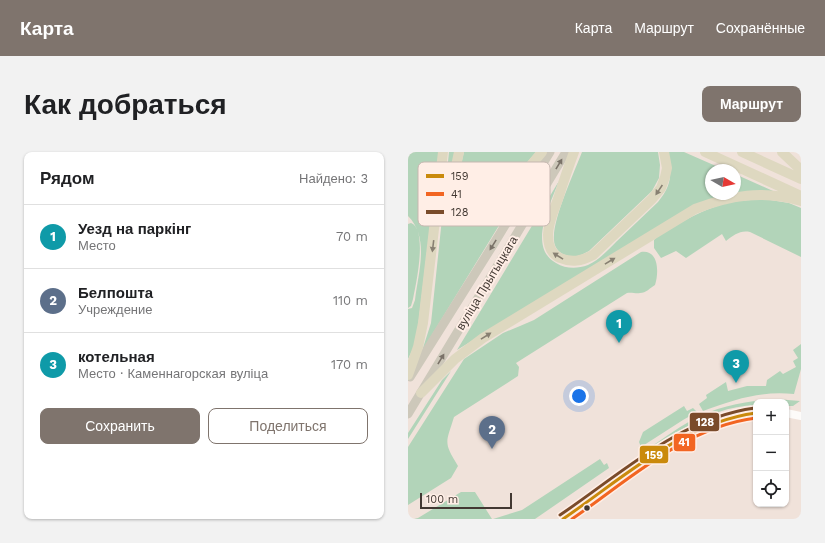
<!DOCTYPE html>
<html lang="ru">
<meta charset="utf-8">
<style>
:root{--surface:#fff;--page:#f2f2f2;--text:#202124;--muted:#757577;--line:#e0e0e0;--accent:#7f746d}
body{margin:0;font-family:"Work Sans",sans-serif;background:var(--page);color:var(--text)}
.controls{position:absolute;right:12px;bottom:12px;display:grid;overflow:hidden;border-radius:8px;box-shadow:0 1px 3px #0004}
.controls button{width:36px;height:36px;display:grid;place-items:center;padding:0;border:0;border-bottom:1px solid var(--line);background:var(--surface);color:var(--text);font:20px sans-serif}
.compass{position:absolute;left:297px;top:12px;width:36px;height:36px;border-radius:50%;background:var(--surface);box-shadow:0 1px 3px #0004;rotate:99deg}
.scale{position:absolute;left:12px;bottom:10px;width:92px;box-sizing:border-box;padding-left:4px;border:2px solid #423832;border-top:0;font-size:11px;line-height:14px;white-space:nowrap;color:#423832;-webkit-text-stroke:3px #ffeee6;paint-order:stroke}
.you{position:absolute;left:171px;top:244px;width:14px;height:14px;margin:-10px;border:3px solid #fff;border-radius:50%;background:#1a73e8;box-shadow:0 0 0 6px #1a73e833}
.badge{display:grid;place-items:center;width:26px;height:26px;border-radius:50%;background:var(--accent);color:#fff;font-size:13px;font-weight:700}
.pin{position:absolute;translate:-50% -33px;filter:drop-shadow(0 1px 2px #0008)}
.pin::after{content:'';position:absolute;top:21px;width:14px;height:12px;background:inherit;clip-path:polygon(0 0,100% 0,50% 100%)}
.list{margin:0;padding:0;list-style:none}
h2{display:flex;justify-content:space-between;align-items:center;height:52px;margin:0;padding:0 16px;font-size:17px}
h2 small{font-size:13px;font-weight:400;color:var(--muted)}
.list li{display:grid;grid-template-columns:26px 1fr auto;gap:12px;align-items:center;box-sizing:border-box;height:64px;padding:0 16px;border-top:1px solid var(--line)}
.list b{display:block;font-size:15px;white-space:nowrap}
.list p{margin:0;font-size:13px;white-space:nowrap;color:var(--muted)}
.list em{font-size:13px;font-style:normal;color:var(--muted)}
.actions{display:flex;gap:8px;padding:12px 16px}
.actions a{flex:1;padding:9px 0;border:1px solid var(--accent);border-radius:8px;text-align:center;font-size:14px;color:var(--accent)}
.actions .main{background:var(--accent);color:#fff}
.icon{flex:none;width:22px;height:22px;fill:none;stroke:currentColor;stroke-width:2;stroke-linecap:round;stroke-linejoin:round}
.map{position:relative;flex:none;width:393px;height:367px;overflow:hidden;border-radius:8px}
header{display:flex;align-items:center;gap:24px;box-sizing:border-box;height:56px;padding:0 20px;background:var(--accent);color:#fff}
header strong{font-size:19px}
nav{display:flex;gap:22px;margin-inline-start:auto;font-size:14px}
.intro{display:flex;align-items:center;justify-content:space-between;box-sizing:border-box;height:96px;padding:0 24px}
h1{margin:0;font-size:28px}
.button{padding:10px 18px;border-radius:8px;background:var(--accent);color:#fff;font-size:14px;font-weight:700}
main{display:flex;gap:24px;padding:0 24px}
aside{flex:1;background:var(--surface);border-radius:8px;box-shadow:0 1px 3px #0004}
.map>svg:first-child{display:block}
.green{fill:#b2d4b9}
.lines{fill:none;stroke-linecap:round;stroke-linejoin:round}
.secondary{stroke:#fdfbf9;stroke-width:8}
.primary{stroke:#cdc8ba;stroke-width:9}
.highway{stroke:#ded8c0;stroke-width:10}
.bus-1-casing{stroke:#ffeee6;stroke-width:6}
.bus-2-casing{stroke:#ffeee6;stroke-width:6}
.bus-3-casing{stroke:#ffeee6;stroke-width:6}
.bus-1{stroke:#ca8a0c;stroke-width:3}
.bus-2{stroke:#f26522;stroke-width:3}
.bus-3{stroke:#7a4b2a;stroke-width:3}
.oneway{fill:#7a7268}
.oneway2{fill:#888072}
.bus-dot{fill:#423832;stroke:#ffeee6;stroke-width:1.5}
.labels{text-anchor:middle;stroke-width:4;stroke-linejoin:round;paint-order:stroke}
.street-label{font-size:12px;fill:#423832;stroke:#ffeee6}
.key{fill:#ffeee6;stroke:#c6b7b0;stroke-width:1}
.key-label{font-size:11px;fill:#423832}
.line-badge{stroke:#ffeee6;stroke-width:1.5}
.badge-label{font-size:11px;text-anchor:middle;font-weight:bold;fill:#fff}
</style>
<header>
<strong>Карта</strong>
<nav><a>Карта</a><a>Маршрут</a><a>Сохранённые</a></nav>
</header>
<div class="intro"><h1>Как добраться</h1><a class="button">Маршрут</a></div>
<main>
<aside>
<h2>Рядом<small>Найдено: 3</small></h2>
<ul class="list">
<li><span class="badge" style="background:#0f9aa8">1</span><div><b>Уезд на паркінг</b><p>Место</p></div><em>70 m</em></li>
<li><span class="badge" style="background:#5c6f8a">2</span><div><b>Белпошта</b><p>Учреждение</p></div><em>110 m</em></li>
<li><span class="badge" style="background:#0f9aa8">3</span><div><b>котельная</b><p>Место · Каменнагорская вуліца</p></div><em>170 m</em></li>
</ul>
<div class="actions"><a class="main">Сохранить</a><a>Поделиться</a></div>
</aside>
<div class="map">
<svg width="393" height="367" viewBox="0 0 393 367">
<rect width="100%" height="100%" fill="#f0e2da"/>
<path class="green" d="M0,0H31L8,191L0,207V157L4,156L7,148C10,121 22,86 0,64Z
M41,0H47L50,53C84,83 110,36 128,13L14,199L23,171Z
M56,0H128L90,45C85,49 80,52 73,53C58,53 50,38 51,25C52,16 54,8 56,0Z
M174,0H250L252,13L251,26L244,39L181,99C172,104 165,107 155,102C150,100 146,94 146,88C144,68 166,21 174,0Z
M260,0H276L317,18H303V42H323L275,60L49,198L151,29C143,51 119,95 148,111C158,117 169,117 180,113C191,108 200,98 208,90C222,77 236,63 250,50C265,31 263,23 260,0Z
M327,22L365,39L327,41Z
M356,47L381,51L393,56V105L342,80C332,78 326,83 318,89L314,82L278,106L268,99L253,106L246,96V88L249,85C273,70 303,52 331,49C339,48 347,48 356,47Z
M3,71C20,78 8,132 5,147L3,154L0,156V72Z
M233,100C251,97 251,121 247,133C242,136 238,141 232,141C228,142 224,140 219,141L108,211L111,215L110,224L46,265C38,291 35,290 50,314L43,326L0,353V295L56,207L95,181L112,174L126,168Z
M393,192V217L386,242C351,239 328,247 295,259L291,252L299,246L298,243L318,230L320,239L339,234H358L359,228L372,219L375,222L388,215L385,209L390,206L385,198Z
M43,219L0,287V281L34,228Z
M368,247L392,249L385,254H378V250H348V253C322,254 297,263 275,277C263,284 253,293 241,300L237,299C253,288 268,277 284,268C309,254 339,249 368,247Z
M276,254L279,259L285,256L289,260L275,268L233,295L231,290L235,280Z
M192,307L196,313L199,311L201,316L127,367H85L114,358Z
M53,340H67L84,367H6L10,366Z"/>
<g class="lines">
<path class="secondary" d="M378,261L393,264
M155,367C185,347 214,324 245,304C277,283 309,264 348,261"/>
<path class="primary" d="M2,225L85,93L142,0
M0,262L158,0"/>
<path class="highway" d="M51,0C49,9 45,26 46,34C48,48 61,59 75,58C82,57 87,53 92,50L134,0
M166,0C160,16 155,31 150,47C146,58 140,71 140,83C140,93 143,102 152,106C164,111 173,109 185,103L244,47L253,36L257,25L259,16L256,0
M297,0L393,44
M334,0L393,27
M374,0L393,18
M0,223L10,195L15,171L35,0
M13,241L47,207L75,186L287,57C323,43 355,38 393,49"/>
<defs>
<path id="bus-1" d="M155,367C215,326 274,271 348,261"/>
<path id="bus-2" d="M164,367C221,328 277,275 348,266"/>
<path id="bus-3" d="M152,363C213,322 272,266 347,256"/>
</defs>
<use href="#bus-1" class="bus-1-casing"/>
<use href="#bus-2" class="bus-2-casing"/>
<use href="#bus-3" class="bus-3-casing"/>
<use href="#bus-1" class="bus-1"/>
<use href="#bus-2" class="bus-2"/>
<use href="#bus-3" class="bus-3"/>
</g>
<defs><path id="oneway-solid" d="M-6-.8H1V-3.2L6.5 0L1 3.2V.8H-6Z"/></defs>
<g class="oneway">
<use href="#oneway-solid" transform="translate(151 12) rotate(-59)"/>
<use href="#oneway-solid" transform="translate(85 93) rotate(122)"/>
<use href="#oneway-solid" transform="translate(33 207) rotate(-59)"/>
</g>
<g class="oneway2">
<use href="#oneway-solid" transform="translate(251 38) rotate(124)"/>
<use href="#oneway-solid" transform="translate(25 94) rotate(97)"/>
<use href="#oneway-solid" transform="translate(150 104) rotate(-148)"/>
<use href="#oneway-solid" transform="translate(202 109) rotate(-31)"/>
<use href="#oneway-solid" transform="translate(78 184) rotate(-32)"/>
</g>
<circle class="bus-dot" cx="179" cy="356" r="3.5"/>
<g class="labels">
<g class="street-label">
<text transform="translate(79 131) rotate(-59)" y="4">вуліца Прытыцкага</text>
</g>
</g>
<rect x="10" y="10" width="132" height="64" rx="6" class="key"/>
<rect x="18" y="22" width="18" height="4" fill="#ca8a0c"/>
<rect x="18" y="40" width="18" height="4" fill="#f26522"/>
<rect x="18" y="58" width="18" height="4" fill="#7a4b2a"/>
<g class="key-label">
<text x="43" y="28">159</text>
<text x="43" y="46">41</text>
<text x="43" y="64">128</text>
</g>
<g class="line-badge">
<rect x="281" y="260" width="31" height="20" rx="4" fill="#7a4b2a"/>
<rect x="265" y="281" width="23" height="19" rx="4" fill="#f26522"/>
<rect x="231" y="293" width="30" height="19" rx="4" fill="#ca8a0c"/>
</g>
<g class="badge-label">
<text x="297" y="274">128</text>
<text x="276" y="294">41</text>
<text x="246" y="307">159</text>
</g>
</svg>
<div class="controls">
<button>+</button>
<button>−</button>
<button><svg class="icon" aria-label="locate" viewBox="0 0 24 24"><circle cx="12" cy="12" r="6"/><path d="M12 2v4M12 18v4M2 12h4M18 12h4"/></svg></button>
</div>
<svg class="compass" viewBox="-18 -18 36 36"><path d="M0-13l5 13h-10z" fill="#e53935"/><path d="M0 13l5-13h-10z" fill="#757577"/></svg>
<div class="scale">100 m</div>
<div class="you"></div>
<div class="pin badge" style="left:211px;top:191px;background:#0f9aa8">1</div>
<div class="pin badge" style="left:84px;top:297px;background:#5c6f8a">2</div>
<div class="pin badge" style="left:328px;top:231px;background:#0f9aa8">3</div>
</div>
</main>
